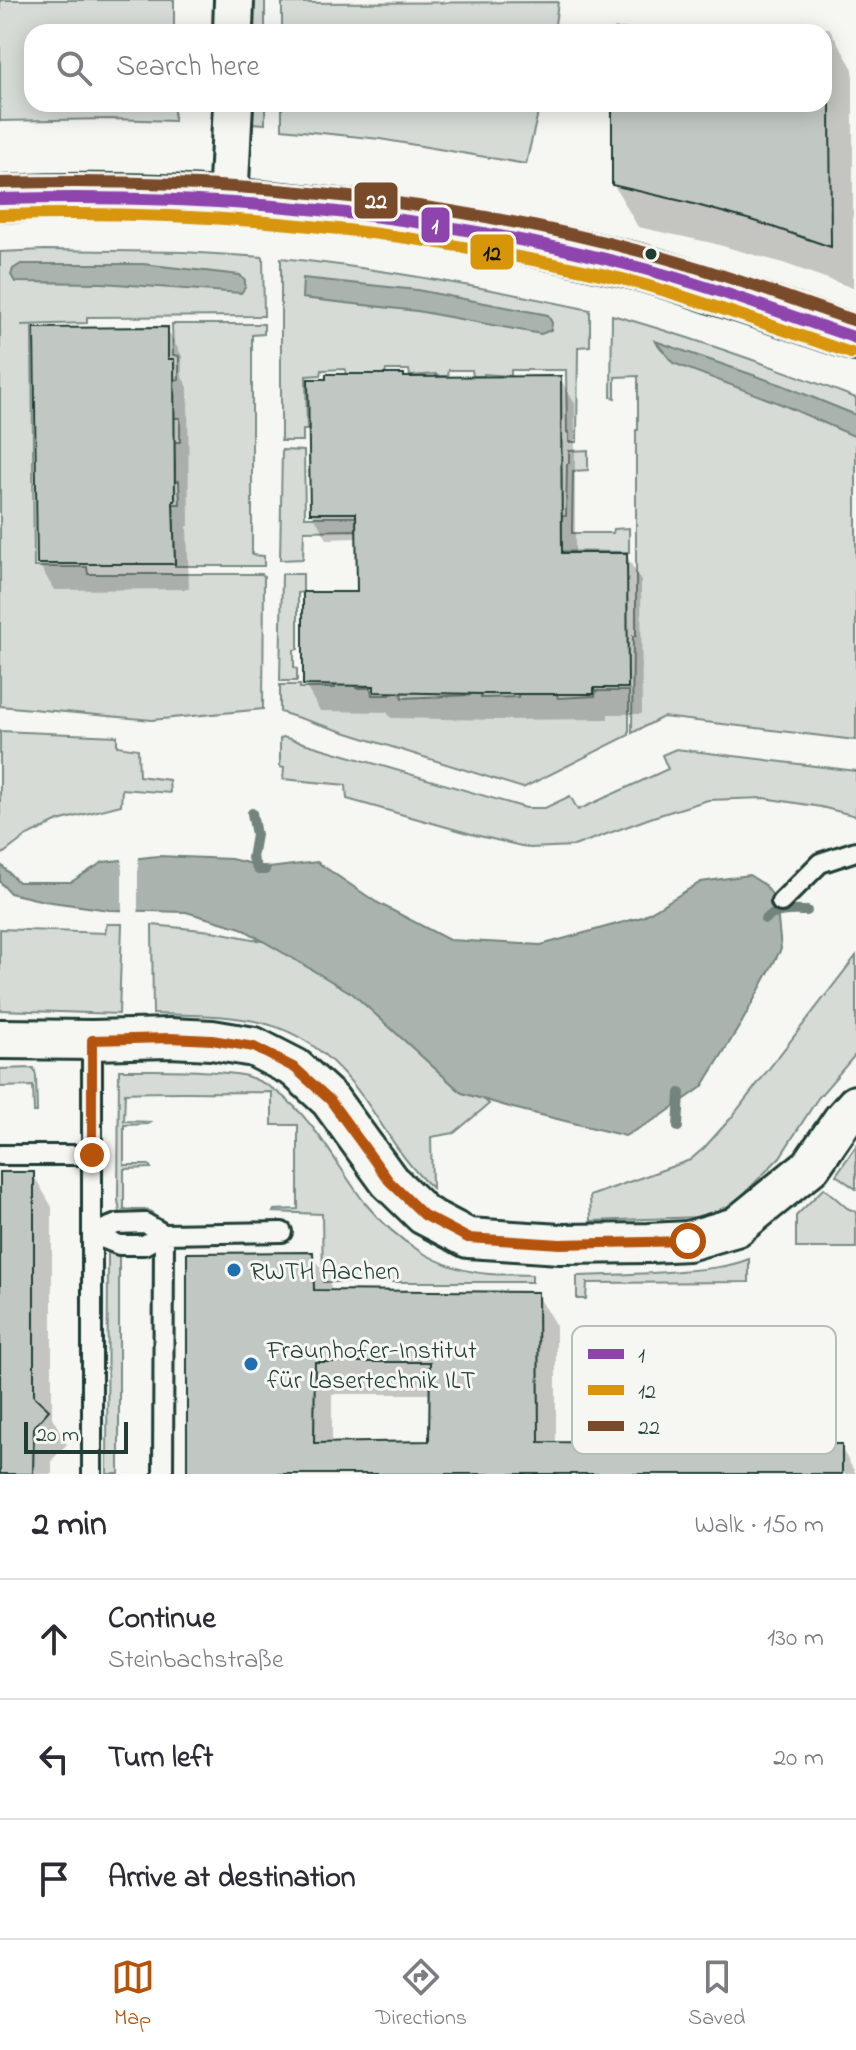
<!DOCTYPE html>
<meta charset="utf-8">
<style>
:root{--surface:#fff;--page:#f7f7f7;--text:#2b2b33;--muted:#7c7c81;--line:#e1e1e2;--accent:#b45309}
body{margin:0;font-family:"Indie Flower",sans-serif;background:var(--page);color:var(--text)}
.scale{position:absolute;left:24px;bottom:20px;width:104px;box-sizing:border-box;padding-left:8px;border:4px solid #1f3d34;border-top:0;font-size:22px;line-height:28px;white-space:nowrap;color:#1f3d34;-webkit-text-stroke:6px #f6f6f2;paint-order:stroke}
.stop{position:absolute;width:24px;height:24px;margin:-18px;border:6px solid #b45309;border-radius:50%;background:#fff}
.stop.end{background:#b45309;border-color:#fff;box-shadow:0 2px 8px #0008}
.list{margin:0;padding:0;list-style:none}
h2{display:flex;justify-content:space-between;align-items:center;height:104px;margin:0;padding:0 32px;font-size:34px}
h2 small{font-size:26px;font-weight:400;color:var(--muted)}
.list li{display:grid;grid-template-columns:52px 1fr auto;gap:24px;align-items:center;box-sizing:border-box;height:120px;padding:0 32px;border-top:2px solid var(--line)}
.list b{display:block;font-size:30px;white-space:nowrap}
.list p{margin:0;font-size:26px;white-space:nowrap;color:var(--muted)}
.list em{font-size:26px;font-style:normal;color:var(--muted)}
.icon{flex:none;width:44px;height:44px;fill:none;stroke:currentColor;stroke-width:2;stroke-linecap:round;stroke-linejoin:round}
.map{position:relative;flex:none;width:856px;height:1474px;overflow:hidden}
.search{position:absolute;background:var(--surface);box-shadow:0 4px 20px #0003;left:24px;right:24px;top:24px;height:88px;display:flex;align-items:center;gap:20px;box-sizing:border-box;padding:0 28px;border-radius:24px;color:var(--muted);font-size:30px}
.sheet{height:464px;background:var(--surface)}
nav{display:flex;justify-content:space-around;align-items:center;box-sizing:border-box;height:112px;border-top:2px solid var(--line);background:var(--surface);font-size:22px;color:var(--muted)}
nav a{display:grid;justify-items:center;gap:4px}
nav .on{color:var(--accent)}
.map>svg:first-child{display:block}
.green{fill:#d6dbd6;stroke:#7a8c85;stroke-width:2}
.water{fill:#aab3ae;stroke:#72847d;stroke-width:2}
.pier{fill:#f6f6f2}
.shadow{fill:#0003;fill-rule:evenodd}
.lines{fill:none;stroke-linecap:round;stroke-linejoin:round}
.stream{stroke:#72847d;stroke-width:10}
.building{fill:#c1c8c3;stroke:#1f3d34;stroke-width:2;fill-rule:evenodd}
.lane-casing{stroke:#1f3d34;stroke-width:24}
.street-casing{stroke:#1f3d34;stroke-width:44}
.secondary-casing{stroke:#1f3d34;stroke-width:50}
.lane{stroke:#f6f6f2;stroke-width:18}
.street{stroke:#f6f6f2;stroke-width:38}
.secondary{stroke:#f6f6f2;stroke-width:44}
.bus-1-casing{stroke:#f6f6f2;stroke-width:18}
.bus-2-casing{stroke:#f6f6f2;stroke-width:18}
.bus-3-casing{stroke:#f6f6f2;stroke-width:18}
.bus-1{stroke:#8e44ad;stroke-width:12}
.bus-2{stroke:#d79608;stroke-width:12}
.bus-3{stroke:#7a4b2a;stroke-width:12}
.route{stroke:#b45309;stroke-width:10}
.bus-dot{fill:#1f3d34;stroke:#f6f6f2;stroke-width:3}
.poi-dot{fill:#1f6fb2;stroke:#f6f6f2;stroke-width:3}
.labels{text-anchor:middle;stroke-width:6;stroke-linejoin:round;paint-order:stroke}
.poi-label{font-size:26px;fill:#1f3d34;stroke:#f6f6f2;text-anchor:start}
.key{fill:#f6f6f2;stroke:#b6beb9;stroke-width:2}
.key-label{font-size:22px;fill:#1f3d34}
.line-badge{stroke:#f6f6f2;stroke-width:3}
.badge-label{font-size:22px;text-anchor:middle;font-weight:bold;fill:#fff}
.pale-badge-label{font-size:22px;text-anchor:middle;font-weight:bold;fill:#111}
</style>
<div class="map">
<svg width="856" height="1474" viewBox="0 0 856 1474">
<rect width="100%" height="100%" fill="#f6f6f2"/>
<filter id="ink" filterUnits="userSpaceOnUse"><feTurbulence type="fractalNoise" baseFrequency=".0125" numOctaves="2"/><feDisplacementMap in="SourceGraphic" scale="16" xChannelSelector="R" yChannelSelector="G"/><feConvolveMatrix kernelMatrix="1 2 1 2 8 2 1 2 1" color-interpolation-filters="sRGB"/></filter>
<g filter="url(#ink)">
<path class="green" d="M0,0H174V32H32V104H174V121L110,119L0,121Z
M252,0H265V32H252Z
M558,2L554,32H282V3Z
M251,104H265V124L251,123Z
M282,104H540L526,164L380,139L282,129Z
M45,250L183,252L263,257L264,316L87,317V323L21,325H32L34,567H87L88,574H262L264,576L263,709L152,720L0,706V252Z
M281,258C385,269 488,288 590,310V346L578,347L577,442H569V432H567L566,370H511V376L484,374V376H473L472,370H449L448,376H436V374L410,376L409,370H386L385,375H346L345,369L322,370L321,375L306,376L307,430H303V441H281Z
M612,315C695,338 775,367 856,398V740L663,717L632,733L633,636H636V430H638V376L615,377V398L611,397Z
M172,324H264V334L252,335V555L264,556V566H175L173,504H180L179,481H173L175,468L173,442H180V418H174L173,380L179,379V356L173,355Z
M282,450L304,451L305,517L566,516L567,464L569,463V451L588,450V470L573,471L572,533H613L614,529L629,528V552L409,550L357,530L304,531L303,559L280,560Z
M282,574H303V592L298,593V649L294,650V668L297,669V681H280Z
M280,685H300V688H335V685H355L356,688H371L372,695H390V692L401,691L402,698L470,695V692L481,691V698L518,697L519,692L556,691L558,698L595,696L596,691H629V735L523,788L280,712Z
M0,731L117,736V746L138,749L139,776L169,780L170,793L122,789L121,805L58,821L25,837L0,856Z
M283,737L526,808H545L570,796L578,810L668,769L662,755L676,749L856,771V816L821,807L764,798L708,800L653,817L574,846L530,848L475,835L347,799L346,785L283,779L284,768L280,767V739Z
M107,924H122L119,1014L0,1010V929L105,933Z
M152,925L212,931L272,943L322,959L425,1040L489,1104L454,1133L431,1137L432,1188C404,1163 386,1130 365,1100C303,1014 250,1016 153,1014Z
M856,956V1054L818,1098L780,1157L734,1204L701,1217L591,1221L590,1196L690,1160L704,1148L731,1118Z
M34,1068L36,1076L37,1112H34L33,1086L0,1087V1069Z
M119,1070C151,1070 184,1069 216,1072C226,1073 237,1073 246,1076C272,1084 293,1103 309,1123C330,1148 345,1177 365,1203C396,1241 439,1270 489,1274C503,1275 518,1274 532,1275V1282H323L322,1214L273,1212L274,1210L298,1209V1125H272V1092C222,1093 174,1091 125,1093L124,1121L151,1122L148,1124L124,1125V1165H149L151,1168L124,1169V1210H148L151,1212L120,1213L118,1200Z
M856,1146V1189L836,1175Z
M824,1188L847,1208L856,1212V1248H796V1216Z
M108,1253H119V1474H107Z
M749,1259V1282L587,1283L586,1299H577V1276C612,1275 645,1274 680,1271C704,1269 726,1268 749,1259Z"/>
<path class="water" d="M21,264H143L240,275L245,281V288L241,293L102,283L15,282L11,275L13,269Z
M303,278L417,290L548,315L552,323L551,330L541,334L417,311L302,298Z
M655,341L782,385L856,415V437L781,404L673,363Z
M158,856L231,859L269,868L317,862L376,902L449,940L541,945L642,917L701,882L749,875L765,885L776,900L781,949L742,1022L702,1087L661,1116L625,1136L513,1108L462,1093L353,994L241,928L186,912L109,910L44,901L10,893L0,882V864L18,882H71L103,862Z"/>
<path class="pier" d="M138,855V915H122V856Z"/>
<path class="shadow" d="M614,28H829L853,69V288L783,263L712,243L638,227L614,185V104H824V32H614Z
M167,329L182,356V377L188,387L189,526H187L189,589L54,590L39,564Z
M560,378L575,404V555H626L641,581L642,714H608V719L499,720L391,718L387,712L320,711L305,685L359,594V538L327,539L312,513L405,379Z
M0,1174H33L52,1207V1417L67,1444L52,1460V1474H0Z
M312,1254L331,1286V1292L537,1294L556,1326V1445L840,1446L856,1474H189ZM332,1394H432L431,1443L332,1445Z"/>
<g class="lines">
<path class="stream" d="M252,813L256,835L252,858L258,870H265
M765,919C778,909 792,911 807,911
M678,1127L680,1093"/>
</g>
<path class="building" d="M612,104H830L831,247L758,222L686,202L612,185Z
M168,327V359H174L175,501H173L175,564H37L34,328Z
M326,374H404V377L561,376L562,553H627L628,688H594V694H483L374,692V686L303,685V592H357L356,513H310L308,379H326Z
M0,1172H34V1396L49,1410L34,1427L33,1474H0Z
M313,1252L314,1290L538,1292L539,1442L842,1444V1474H187V1253ZM315,1362H430L429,1441L314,1443Z"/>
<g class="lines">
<defs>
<path id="lane" d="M781,902L820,863L856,851
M0,1155H92
M92,1234L119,1245H144L164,1234L282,1232
M92,1234L117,1224L145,1223L164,1234
M92,1474V1040
M163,1474L164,1234"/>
<path id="street" d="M233,32L234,0
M228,202L233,104
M0,1039L92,1040L170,1038L212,1040L254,1047L295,1068L330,1100L389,1181L424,1215L468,1238L560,1244L649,1243L688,1241L736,1227L811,1166L842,1121L856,1105"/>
<path id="secondary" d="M0,199C212,189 425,215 631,265C659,272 686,281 712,290C761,305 808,322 856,338"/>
</defs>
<use href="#lane" class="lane-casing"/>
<use href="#street" class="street-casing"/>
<use href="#secondary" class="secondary-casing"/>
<use href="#lane" class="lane"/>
<use href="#street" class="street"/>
<use href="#secondary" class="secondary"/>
<defs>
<path id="bus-1" d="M0,199C214,193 429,212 637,267C711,286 783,314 856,338"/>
<path id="bus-2" d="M0,215C173,210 337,222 507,255C551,263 595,272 638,283C710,303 780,329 851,353"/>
<path id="bus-3" d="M0,183C216,177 433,196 643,252C715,271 785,297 856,321"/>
</defs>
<use href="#bus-1" class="bus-1-casing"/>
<use href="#bus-2" class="bus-2-casing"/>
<use href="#bus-3" class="bus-3-casing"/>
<use href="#bus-1" class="bus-1"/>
<use href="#bus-2" class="bus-2"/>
<use href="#bus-3" class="bus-3"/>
</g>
</g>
<g class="lines" filter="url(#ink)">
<path class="route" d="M92,1155V1040L170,1038L212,1040L254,1047L295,1068L330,1100L389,1181L424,1215L468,1238L560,1244L688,1241"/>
</g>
<circle class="bus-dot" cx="651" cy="254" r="7"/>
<g class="poi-dot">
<circle cx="234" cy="1270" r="8"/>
<circle cx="251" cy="1364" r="8"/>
</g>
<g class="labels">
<g class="poi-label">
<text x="250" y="1279">RWTH Aachen</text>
<text x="267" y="1358">Fraunhofer-Institut<tspan x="267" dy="30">für Lasertechnik ILT</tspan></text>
</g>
</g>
<rect x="572" y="1326" width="264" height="128" rx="12" class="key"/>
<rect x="588" y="1349" width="36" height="10" fill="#8e44ad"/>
<rect x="588" y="1385" width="36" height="10" fill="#d79608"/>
<rect x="588" y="1421" width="36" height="10" fill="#7a4b2a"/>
<g class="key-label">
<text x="638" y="1362">1</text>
<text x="638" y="1398">12</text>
<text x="638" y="1434">22</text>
</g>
<g class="line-badge">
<rect x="353" y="181" width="46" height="39" rx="8" fill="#7a4b2a"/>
<rect x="420" y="206" width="31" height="38" rx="8" fill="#8e44ad"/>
<rect x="469" y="233" width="46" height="38" rx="8" fill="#d79608"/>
</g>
<g class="badge-label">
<text x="376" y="208">22</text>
<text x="435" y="233">1</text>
</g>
<g class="pale-badge-label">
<text x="492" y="260">12</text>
</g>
</svg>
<div class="scale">20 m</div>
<div class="stop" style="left:688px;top:1241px"></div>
<div class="stop end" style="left:92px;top:1155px"></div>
<div class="search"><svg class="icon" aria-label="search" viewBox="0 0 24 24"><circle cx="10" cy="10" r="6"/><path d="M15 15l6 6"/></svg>Search here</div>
</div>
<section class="sheet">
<h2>2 min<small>Walk · 150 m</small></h2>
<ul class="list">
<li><svg class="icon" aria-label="ahead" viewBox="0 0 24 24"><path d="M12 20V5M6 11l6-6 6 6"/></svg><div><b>Continue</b><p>Steinbachstraße</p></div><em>130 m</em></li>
<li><svg class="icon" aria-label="left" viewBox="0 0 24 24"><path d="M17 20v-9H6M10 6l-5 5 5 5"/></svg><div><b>Turn left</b></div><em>20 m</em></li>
<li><svg class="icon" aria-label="arrive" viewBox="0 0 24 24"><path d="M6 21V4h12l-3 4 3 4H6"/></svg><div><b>Arrive at destination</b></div></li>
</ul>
</section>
<nav>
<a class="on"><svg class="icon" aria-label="map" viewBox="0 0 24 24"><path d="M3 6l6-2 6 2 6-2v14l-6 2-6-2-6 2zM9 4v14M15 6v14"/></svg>Map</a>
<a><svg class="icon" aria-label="directions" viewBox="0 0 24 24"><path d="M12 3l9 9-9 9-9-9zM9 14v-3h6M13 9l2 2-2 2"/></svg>Directions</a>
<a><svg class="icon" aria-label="saved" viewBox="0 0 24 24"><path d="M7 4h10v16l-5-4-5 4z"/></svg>Saved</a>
</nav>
